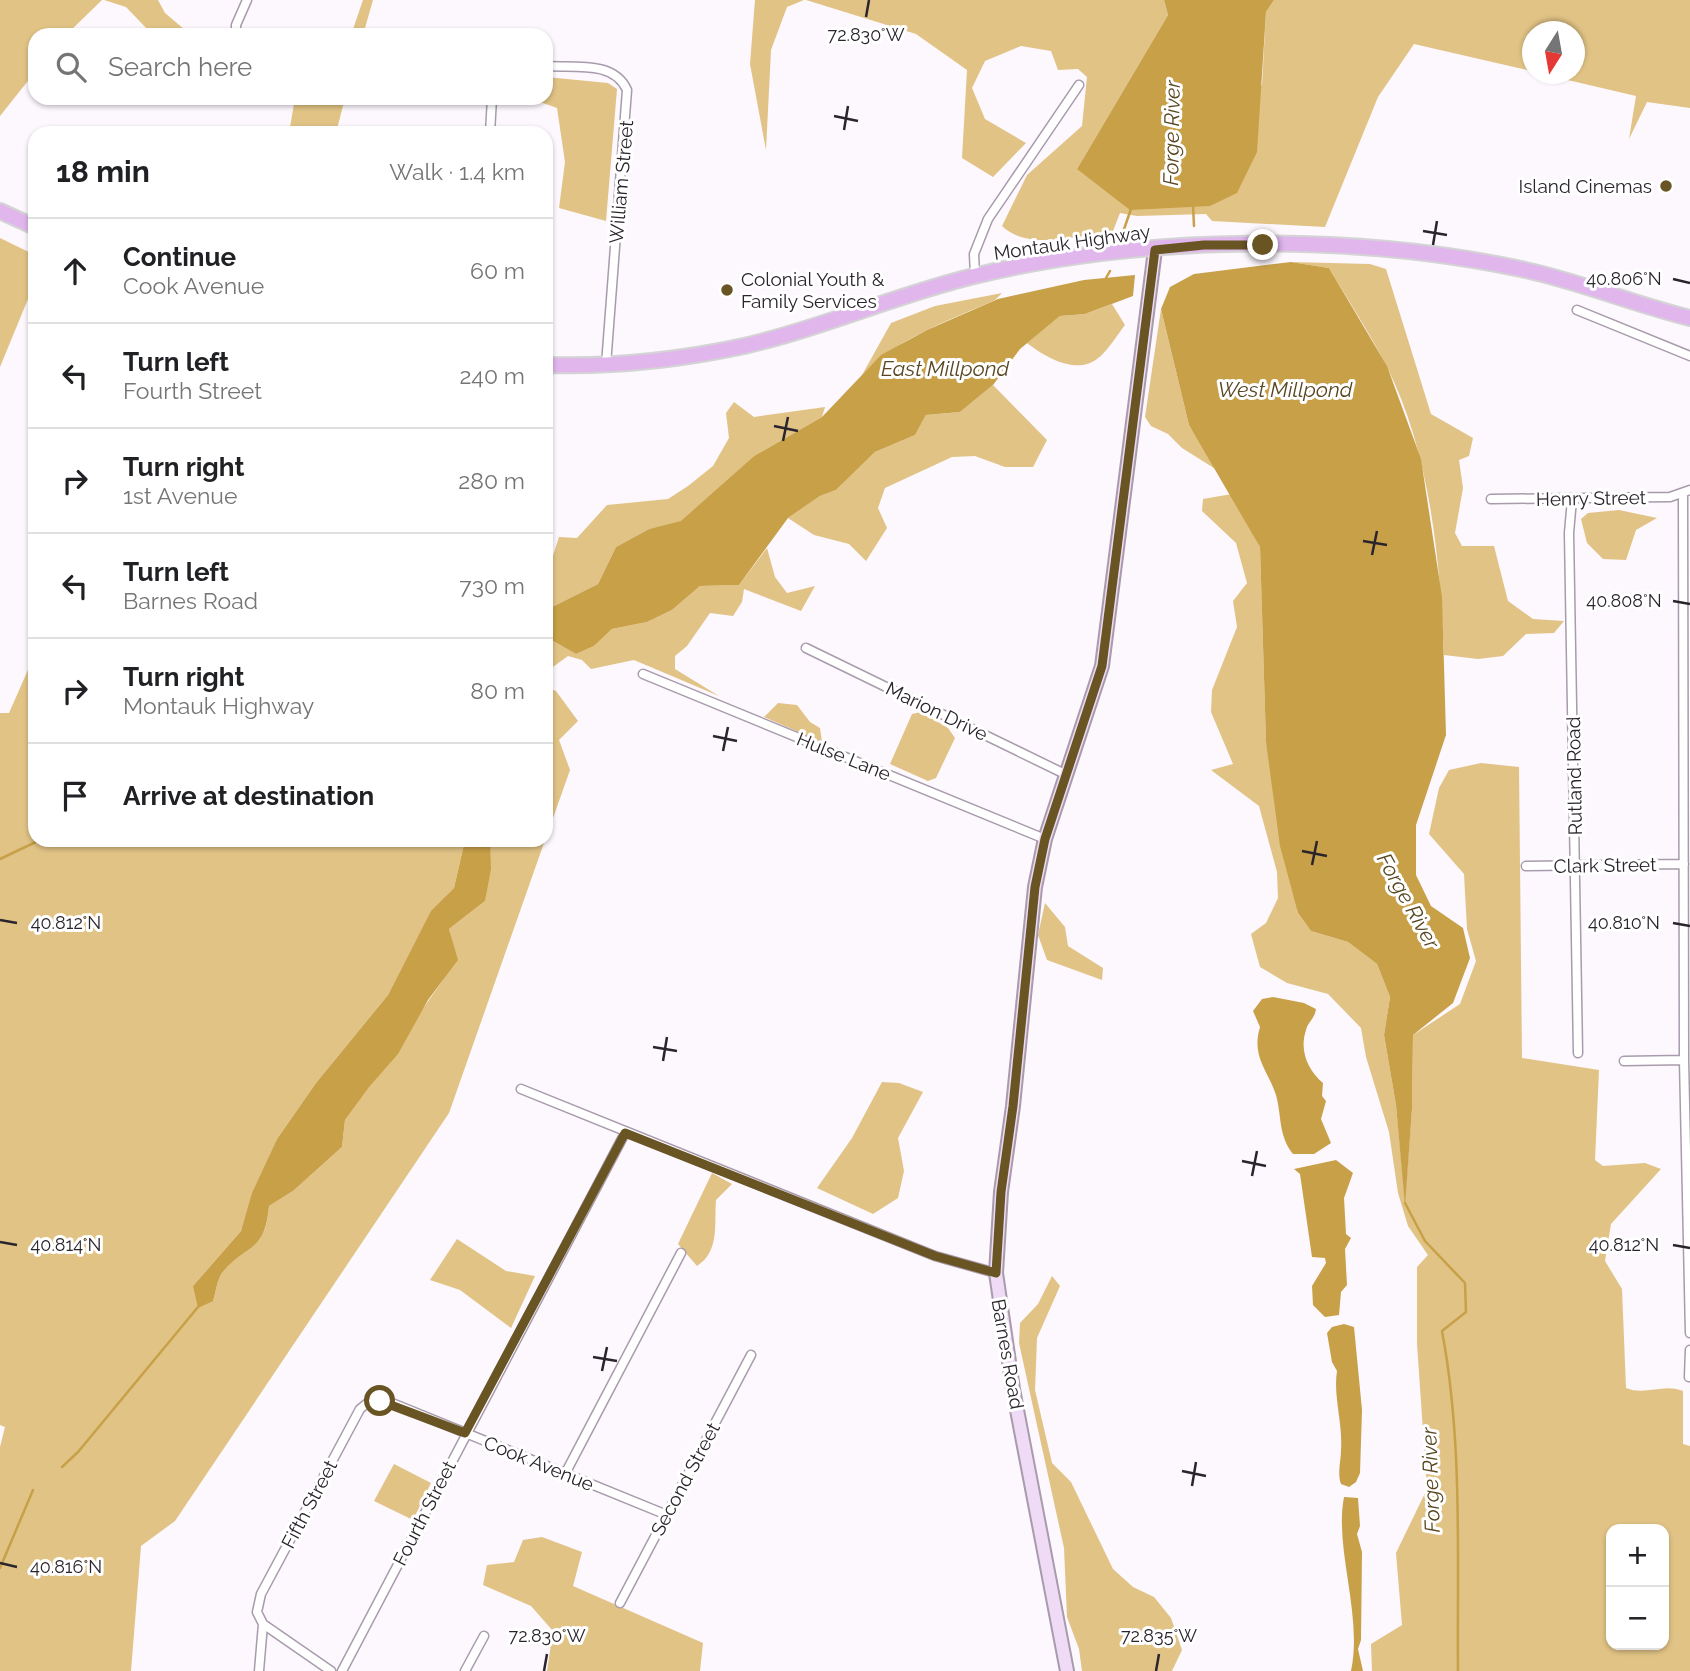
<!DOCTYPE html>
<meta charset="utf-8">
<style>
:root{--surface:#fff;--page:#f2f2f2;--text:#202124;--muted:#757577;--line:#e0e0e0}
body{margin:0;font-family:Raleway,sans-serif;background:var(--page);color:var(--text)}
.controls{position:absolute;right:21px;bottom:21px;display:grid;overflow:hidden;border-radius:14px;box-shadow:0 2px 5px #0004}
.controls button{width:63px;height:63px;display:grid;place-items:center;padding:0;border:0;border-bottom:2px solid var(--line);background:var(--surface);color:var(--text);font:35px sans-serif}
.compass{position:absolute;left:1522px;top:21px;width:63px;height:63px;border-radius:50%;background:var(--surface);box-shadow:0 2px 5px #0004;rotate:191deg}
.stop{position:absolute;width:21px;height:21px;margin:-16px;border:5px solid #695423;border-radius:50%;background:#fff}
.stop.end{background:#695423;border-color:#fff;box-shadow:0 2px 7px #0008}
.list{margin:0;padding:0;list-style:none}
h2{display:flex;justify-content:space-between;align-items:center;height:91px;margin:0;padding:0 28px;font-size:30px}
h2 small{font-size:23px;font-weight:400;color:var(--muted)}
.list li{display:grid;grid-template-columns:46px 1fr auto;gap:21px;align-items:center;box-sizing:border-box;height:105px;padding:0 28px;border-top:2px solid var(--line)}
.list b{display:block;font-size:26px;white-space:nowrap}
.list p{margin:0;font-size:23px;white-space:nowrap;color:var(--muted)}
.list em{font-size:23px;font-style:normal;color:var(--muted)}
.icon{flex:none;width:38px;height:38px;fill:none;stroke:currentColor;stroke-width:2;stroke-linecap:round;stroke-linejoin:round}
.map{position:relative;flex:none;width:1690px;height:1671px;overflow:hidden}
.search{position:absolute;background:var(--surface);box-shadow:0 2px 5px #0004;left:28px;top:28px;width:525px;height:77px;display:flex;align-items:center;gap:18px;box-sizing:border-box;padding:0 24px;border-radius:21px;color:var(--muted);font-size:26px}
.panel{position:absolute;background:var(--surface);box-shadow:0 2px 5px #0004;left:28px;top:126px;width:525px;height:721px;border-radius:21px}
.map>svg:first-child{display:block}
.green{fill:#e1c385;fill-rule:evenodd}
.water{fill:#c7a048}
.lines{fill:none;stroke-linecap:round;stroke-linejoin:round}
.stream{stroke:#c7a048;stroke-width:2.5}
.street-casing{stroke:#a89bac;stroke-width:11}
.secondary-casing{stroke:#a89bac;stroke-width:16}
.primary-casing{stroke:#d4d3d5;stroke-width:18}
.street{stroke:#fff;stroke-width:8}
.secondary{stroke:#efdbf5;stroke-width:12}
.primary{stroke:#e0b6ec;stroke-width:14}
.route{stroke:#695423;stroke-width:9}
.ticks{fill:none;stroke:#2a252c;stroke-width:2.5}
.poi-dot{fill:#695423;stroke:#fff;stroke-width:2.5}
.labels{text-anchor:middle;stroke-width:6;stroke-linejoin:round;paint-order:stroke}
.street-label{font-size:19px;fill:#2a252c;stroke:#fff}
.poi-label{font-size:19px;fill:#2a252c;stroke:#fff;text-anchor:end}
.water-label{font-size:21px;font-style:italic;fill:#584722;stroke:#fff}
.ticks-label{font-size:18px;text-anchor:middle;fill:#2a252c;stroke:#fff;stroke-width:6;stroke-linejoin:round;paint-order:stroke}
</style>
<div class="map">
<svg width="1690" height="1671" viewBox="0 0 1690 1671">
<rect width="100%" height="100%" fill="#fdf7fe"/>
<path class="green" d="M0,0H102L66,35H35V72L0,116Z
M104,0H158L165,13L191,35L150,32L126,7Z
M363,0H373L363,35H351Z
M755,0H804L787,7L771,50L766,150L750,64Z
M806,0H1164L1168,15L1077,169L1262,85L1266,12L1274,0H1690V108L1647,102L1629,139L1636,96L1542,74H1574V32H1532V71L1414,44L1378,97L1325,227L1212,221L1206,214L1137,216L1120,213L1113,231C1079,235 1029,252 1002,226L1027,175L1082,126L1087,77L1078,69L1058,70L1051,51L1021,46L985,61L972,88L985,119L1026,143L993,177L962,158L967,70L916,34Z
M546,77L608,83L617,89L606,221L559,208L565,162L557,108L529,98H546Z
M295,98H345L336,133H289Z
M0,238L35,255V282L0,367Z
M1291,262L1370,264L1386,269L1431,414L1473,438L1469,456L1459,460L1463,488L1455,533L1462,546H1494L1508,601L1533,619L1564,621L1554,633L1526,634L1503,656L1478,659L1444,655C1440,558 1430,452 1386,365C1369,332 1348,300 1329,268Z
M1002,293L995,300C948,321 897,338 862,375L891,323L935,306Z
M1112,304L1125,325C1117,335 1108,351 1097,359C1076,375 1045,357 1027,343L1060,316L1085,314Z
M1161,309L1189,425L1217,470L1182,448L1168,434L1151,426L1145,417Z
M993,385L1047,440L1033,467H1005L975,456L952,457L885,488L878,508L887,528L866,561L849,544L814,535L788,518L820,496L836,490L875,452L915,435L926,415L960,412Z
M734,402L754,417L825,407L822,417L754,456L681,522L649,529L616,547L598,584L546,610V567L550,565L559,537L577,538L607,505L668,499L688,486L713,466L729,438L726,413Z
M1232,494L1260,547L1266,741L1298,913L1311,931L1348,942L1377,964L1390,997L1384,1035L1396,1105L1405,1200L1412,1109L1413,1035L1460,1004L1476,961L1467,929L1464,874L1429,834L1439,788L1449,770L1481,763L1519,767L1522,1058L1599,1070L1595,1160L1603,1166L1645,1163L1661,1169L1611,1224L1605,1261L1622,1289L1626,1388C1646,1396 1663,1383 1683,1391V1444L1690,1446V1671H1372L1371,1644L1402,1625L1396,1553L1427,1489L1417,1344V1267L1428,1255L1408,1226L1398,1193L1389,1132L1366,1057L1361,1028L1328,994L1287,983L1260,967L1251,934L1266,923L1278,898L1277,872L1259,806L1211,770L1233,764L1211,712L1212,690L1237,627L1233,601L1247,583L1236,543L1202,511L1203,499ZM1611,1529H1664V1645H1611Z
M1619,510L1657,518L1636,530L1626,560L1603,559L1587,543L1581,519L1588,513Z
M767,548L775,577L787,593L815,586L801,611L744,589L742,602L733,616L710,613L687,646L675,656V669L719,696L634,660L591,669L582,660L568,656L546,672V637L576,654L594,646L612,629L647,622L672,610L700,586L739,585Z
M35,654V840H465L454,888L431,912L388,995L316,1083L277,1139L253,1193L241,1231L193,1286L213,1301C216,1292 217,1280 222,1273C245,1243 266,1253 269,1206L293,1191L342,1147L345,1120L457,960L449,929L485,901L490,840H545L449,1113L175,1521L141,1546L131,1671H0V1447L5,1427L0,1425V713H9Z
M546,687L556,691L578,721L559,740L570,770L546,838Z
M778,703L797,705L810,722L820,728L822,742L764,717Z
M921,712L948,728L955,738L936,778L928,781L890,764L912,714Z
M1045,903L1065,927L1068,946L1103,968L1102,980L1047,960L1038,935Z
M882,1082L899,1083L923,1092L898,1138L904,1171L898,1198L873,1214L817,1188L852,1138Z
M712,1173L732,1184L716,1200C714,1225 720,1251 697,1266L678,1244Z
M457,1239L506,1271L535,1276L511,1328L460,1290L430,1280Z
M1052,1276L1060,1286L1037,1338L1035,1390L1052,1463L1071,1482L1113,1569L1133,1587L1154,1597L1171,1618L1182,1650L1172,1671H1082L1079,1649L1067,1617L1064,1548L1019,1343L1020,1323L1038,1304Z
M394,1464L431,1483L413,1520L374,1501Z
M542,1537L582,1552L573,1586L703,1643L700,1671H547L553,1631L531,1606L483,1585L487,1565L514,1562L523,1540Z"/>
<path class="water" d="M1164,0H1274L1266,12L1257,152L1237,193L1210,206L1130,210L1077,169L1168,15Z
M1291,262L1329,268L1387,366L1421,459L1442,597L1446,735L1416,825V875L1431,906L1463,928L1470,958L1453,1003L1413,1035L1412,1109L1405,1206L1396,1105L1384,1035L1390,997L1377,964L1348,942L1311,931L1298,913L1280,846L1266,742L1260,547L1189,425L1161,309L1170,287L1194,274Z
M1135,275L1133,296L1085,314L1060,316L1020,349L993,385L960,412L926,415L915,435L875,452L836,490L820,496L788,518L739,585L700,586L672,610L647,622L612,629L594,646L576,654L546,637V610L598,584L616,547L649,529L681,521L754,456L822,417L881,355L927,330L998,299L1084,280Z
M465,840H490L491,869L485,901L449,929L458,960L428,1000L398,1054L369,1087L345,1120L342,1147L293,1191L269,1206C265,1254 246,1243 222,1273C217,1280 216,1292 213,1301L198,1308L193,1286L241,1231L252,1193L277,1139L316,1083L388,995L431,911L454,888Z
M1273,997L1304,1003L1316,1009C1315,1018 1308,1022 1306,1030C1299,1051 1308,1070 1323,1083L1322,1096L1326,1101L1321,1119L1331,1143L1314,1154H1293C1278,1135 1282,1117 1276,1095C1268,1070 1251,1057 1260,1027L1253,1011L1262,999Z
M1336,1160L1353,1173L1344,1198L1346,1234L1351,1238L1345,1249L1347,1285L1341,1292L1339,1315L1325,1317L1313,1305L1312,1286L1326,1263L1325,1258L1312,1257L1300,1174L1294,1169Z
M1344,1324L1354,1327L1362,1410L1360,1473L1356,1482L1349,1487L1341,1484C1337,1473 1341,1461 1341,1450C1343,1423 1333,1396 1337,1371L1332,1362L1327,1333L1332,1327Z
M1344,1497L1358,1498L1360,1526L1357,1534L1362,1552L1361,1640L1358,1649L1363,1671H1351C1363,1615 1334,1549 1344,1497Z"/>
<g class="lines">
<path class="stream" d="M1193,205L1194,226
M1123,232L1131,209
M1106,278L1110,271
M0,859L40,840
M1405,1203L1425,1241L1465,1283L1466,1312L1442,1331C1463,1442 1457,1559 1458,1671
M62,1467L78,1452L198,1307
M0,1568L33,1490"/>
<defs>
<path id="street" d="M236,35V25L247,0
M546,66C573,68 614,60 627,90L606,365
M490,133L492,98
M975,276L974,254L988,219L1079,85
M1577,310L1690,356
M1683,494L1684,1060L1690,1333
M1491,499L1670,497L1690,490
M1572,499L1569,533L1578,1053
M806,648L1067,775
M643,674L1045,839
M1526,866L1684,864
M1624,1061L1684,1060
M521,1089L935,1256L996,1273
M1689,1377L1690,1350
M565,1474L681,1253
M620,1603L751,1355
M259,1671L263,1624
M331,1671L263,1624L257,1612L261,1594L360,1409L370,1401L392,1403L667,1515
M342,1671L625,1133
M465,1671L484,1636"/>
<path id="secondary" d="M1067,1671L1013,1389L996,1273L1001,1192L1013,1106L1035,887L1045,839L1102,666L1155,250"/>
<path id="primary" d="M0,211L35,227
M546,365C612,367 679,360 744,346C822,328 896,295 974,276C1142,235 1352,233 1521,269C1578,281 1633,304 1690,318"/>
</defs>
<use href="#street" class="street-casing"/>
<use href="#secondary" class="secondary-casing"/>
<use href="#primary" class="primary-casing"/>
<use href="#street" class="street"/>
<use href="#secondary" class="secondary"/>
<use href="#primary" class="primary"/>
</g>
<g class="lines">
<path class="route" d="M380,1401L465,1433L625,1133L935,1256L996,1273L1001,1192L1013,1106L1035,887L1045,839L1102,666L1155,250L1204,245H1263"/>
</g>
<path class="ticks" d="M866,17L869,0M834,116L858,121M844,130L848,106M1423,231L1447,235M1433,245L1437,221M1673,279L1690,283M774,426L798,431M783,441L788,417M1363,541L1387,545M1372,555L1377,531M1673,601L1690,604M713,736L737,741M723,751L728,727M1302,851L1327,856M1312,865L1317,841M0,920L17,923M1673,923L1690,926M653,1047L677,1051M663,1061L667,1037M1242,1161L1266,1166M1252,1176L1257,1151M0,1242L17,1245M1673,1245L1690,1248M593,1357L617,1361M602,1371L607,1347M1182,1471L1206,1476M1192,1486L1196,1462M0,1563L17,1567M544,1671L547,1654M1156,1671L1159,1654"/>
<g class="poi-dot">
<circle cx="1666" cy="186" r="7"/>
<circle cx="727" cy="290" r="7"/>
</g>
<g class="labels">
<g class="street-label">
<text transform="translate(621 182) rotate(-85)" y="7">William Street</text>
<text transform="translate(1072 242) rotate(-8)" y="7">Montauk Highway</text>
<text transform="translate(1591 498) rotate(-1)" y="7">Henry Street</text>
<text transform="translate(937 711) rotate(26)" y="7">Marion Drive</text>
<text transform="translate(844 756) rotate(22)" y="7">Hulse Lane</text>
<text transform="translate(1574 776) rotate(-91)" y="7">Rutland Road</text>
<text transform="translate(1605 865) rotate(-1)" y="7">Clark Street</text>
<text transform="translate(1008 1354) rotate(80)" y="7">Barnes Road</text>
<text transform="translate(539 1463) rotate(22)" y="7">Cook Avenue</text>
<text transform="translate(685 1479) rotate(-62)" y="7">Second Street</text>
<text transform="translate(309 1504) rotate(-62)" y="7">Fifth Street</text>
<text transform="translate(424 1513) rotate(-63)" y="7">Fourth Street</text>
</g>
<g class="poi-label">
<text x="1652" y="193">Island Cinemas</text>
<text x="741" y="286" text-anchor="start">Colonial Youth &amp;<tspan x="741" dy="22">Family Services</tspan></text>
</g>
<g class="water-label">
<text transform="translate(1172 133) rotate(-89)" y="7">Forge River</text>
<text x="945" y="376">East Millpond</text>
<text x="1285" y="397">West Millpond</text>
<text transform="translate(1408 901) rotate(61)" y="7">Forge River</text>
<text transform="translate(1431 1480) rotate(-92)" y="7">Forge River</text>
</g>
</g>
<g class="ticks-label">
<text x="866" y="41">72.830°W</text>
<text x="1624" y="285">40.806°N</text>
<text x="1624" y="607">40.808°N</text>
<text x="1624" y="929">40.810°N</text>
<text x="66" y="929">40.812°N</text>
<text x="1624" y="1251">40.812°N</text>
<text x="66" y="1251">40.814°N</text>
<text x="66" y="1573">40.816°N</text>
<text x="547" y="1642">72.830°W</text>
<text x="1159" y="1642">72.835°W</text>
</g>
</svg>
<div class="controls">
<button>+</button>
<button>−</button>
</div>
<svg class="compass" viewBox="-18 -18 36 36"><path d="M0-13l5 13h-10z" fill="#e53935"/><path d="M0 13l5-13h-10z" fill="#757577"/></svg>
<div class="stop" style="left:380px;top:1401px"></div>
<div class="stop end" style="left:1263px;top:245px"></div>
<div class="search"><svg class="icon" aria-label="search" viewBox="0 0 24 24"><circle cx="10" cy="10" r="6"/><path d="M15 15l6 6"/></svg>Search here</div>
<section class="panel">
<h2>18 min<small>Walk · 1.4 km</small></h2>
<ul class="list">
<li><svg class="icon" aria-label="ahead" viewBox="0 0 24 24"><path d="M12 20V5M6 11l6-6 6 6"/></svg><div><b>Continue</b><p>Cook Avenue</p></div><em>60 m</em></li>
<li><svg class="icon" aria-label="left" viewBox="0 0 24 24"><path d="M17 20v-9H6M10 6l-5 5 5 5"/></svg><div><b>Turn left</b><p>Fourth Street</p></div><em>240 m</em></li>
<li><svg class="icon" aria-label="right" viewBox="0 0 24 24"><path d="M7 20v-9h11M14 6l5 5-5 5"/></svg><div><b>Turn right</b><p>1st Avenue</p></div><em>280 m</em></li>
<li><svg class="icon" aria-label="left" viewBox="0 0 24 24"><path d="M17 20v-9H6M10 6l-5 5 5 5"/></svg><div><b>Turn left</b><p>Barnes Road</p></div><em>730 m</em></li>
<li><svg class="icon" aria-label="right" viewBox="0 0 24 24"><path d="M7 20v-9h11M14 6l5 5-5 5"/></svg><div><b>Turn right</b><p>Montauk Highway</p></div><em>80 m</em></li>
<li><svg class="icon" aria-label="arrive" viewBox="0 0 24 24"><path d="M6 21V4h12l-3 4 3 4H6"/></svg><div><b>Arrive at destination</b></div></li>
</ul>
</section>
</div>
